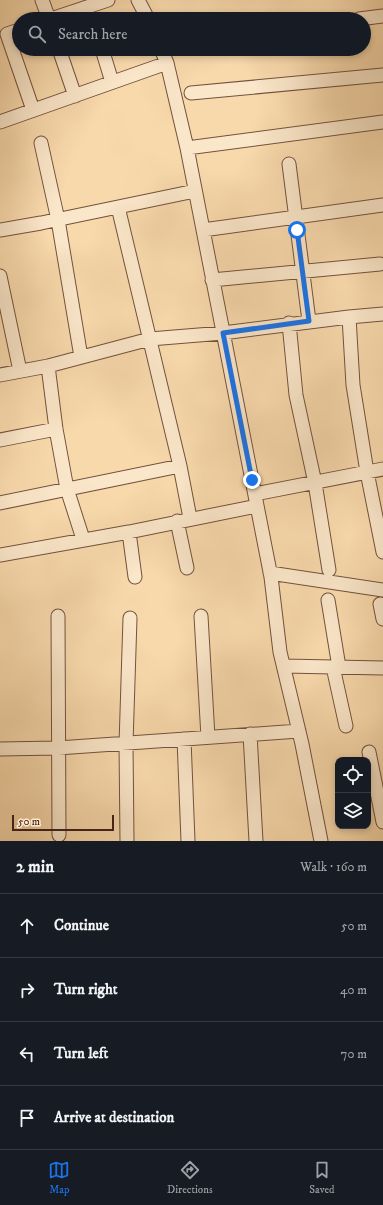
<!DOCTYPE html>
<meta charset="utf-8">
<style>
:root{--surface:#171b24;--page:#242831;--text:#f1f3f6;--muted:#9ea1a6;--line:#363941;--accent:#1a73e8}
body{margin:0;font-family:"IM FELL DW Pica",serif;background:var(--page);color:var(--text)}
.controls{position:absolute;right:12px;bottom:12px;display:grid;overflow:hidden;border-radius:8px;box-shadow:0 2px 6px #0003}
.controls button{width:36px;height:36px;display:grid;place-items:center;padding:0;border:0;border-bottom:1px solid var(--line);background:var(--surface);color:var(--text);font:20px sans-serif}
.scale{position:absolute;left:12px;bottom:10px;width:102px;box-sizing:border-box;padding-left:4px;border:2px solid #472518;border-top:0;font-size:11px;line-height:14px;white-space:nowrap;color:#472518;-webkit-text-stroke:3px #fae6c9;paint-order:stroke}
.stop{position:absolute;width:12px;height:12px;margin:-9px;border:3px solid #1a73e8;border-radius:50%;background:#fff}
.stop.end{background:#1a73e8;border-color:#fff;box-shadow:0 1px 4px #0008}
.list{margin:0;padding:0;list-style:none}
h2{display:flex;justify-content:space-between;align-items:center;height:52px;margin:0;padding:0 16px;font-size:17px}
h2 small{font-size:13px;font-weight:400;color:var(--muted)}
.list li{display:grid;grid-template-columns:26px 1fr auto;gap:12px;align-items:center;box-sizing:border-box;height:64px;padding:0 16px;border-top:1px solid var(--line)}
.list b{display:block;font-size:15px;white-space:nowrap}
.list em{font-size:13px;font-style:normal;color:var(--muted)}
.icon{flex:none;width:22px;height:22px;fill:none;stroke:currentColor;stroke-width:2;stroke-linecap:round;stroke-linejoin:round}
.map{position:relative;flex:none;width:383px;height:841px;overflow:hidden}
.search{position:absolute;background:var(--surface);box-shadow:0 2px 6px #0003;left:12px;right:12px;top:12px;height:44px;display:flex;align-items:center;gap:10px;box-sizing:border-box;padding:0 14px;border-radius:22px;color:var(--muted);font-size:15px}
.sheet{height:308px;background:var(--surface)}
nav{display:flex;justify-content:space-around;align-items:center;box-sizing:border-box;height:56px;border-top:1px solid var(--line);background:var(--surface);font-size:11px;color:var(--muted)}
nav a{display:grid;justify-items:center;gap:2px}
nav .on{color:var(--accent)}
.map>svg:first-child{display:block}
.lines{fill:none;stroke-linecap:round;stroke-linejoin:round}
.street-casing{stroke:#73523d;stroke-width:15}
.street{stroke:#fae6c9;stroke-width:13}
.route{stroke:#1a73e8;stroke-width:5}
</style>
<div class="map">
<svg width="383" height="841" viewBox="0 0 383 841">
<rect width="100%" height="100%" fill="#f8d9ac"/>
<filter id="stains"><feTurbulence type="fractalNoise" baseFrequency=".005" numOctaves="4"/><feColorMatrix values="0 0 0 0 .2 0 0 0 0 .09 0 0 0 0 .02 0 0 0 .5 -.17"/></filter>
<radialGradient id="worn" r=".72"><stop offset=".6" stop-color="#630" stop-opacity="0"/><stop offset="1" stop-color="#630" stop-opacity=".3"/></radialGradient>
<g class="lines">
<defs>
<path id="street" d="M42,0L49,19
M138,0L148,19
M51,19L108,0
M359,19L383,16
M19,30L7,34L33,110
M59,49L75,96
M102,49L112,82
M161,49L167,63L187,148L271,577L280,652L302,744L321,841
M191,93L383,75
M0,122L167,63
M41,143L58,220L81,357
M187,148L383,122
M289,164L309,321
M0,230L41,223L195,191
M203,230L383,205
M0,276L20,371
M212,280L380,264
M383,314L349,317L353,385L367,472L383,552
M289,323L296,395L315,483L329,570
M48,366L56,429L67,489L83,539
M0,375L48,366L150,339L223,333L349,317
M0,440L56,429
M180,466L190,518
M255,494L383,469
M0,503L180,466L118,207
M177,521L187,568
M129,532L135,577
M0,555L129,532L257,506
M270,573L383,590
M328,600L339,667
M380,604L383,619
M58,616L59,835
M201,616L208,737
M284,666L383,668
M333,667L346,726
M250,734L256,841
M184,739L188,841
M0,749L58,748L299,731
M369,752L383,822
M127,841L126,744L130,618"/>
</defs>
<use href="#street" class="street-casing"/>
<use href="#street" class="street"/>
</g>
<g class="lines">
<path class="route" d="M252,480L223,333L309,321L297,230"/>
</g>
<rect width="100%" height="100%" filter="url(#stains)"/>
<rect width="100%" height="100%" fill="url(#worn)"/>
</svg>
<div class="controls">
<button><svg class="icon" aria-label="locate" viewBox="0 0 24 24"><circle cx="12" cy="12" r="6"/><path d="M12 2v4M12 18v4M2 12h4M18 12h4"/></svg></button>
<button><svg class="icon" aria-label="layers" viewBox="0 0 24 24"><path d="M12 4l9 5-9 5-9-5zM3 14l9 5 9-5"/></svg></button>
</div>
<div class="scale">50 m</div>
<div class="stop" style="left:297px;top:230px"></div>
<div class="stop end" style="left:252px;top:480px"></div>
<div class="search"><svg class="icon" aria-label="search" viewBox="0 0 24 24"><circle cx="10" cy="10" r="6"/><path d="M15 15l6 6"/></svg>Search here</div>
</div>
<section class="sheet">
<h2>2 min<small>Walk · 160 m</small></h2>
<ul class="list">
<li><svg class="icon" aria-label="ahead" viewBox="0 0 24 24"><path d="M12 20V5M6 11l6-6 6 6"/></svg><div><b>Continue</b></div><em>50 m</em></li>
<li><svg class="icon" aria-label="right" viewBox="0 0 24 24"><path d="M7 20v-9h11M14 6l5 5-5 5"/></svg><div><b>Turn right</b></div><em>40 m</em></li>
<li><svg class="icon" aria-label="left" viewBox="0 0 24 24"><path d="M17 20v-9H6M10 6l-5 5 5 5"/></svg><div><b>Turn left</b></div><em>70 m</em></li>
<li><svg class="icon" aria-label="arrive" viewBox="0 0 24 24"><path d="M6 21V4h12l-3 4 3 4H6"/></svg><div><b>Arrive at destination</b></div></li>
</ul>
</section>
<nav>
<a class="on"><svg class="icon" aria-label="map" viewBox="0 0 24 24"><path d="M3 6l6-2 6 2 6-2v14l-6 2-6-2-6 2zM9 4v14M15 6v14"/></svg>Map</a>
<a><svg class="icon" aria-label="directions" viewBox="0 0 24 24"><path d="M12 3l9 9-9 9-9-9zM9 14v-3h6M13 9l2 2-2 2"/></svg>Directions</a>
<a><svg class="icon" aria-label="saved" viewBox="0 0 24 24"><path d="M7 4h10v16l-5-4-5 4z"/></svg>Saved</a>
</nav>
